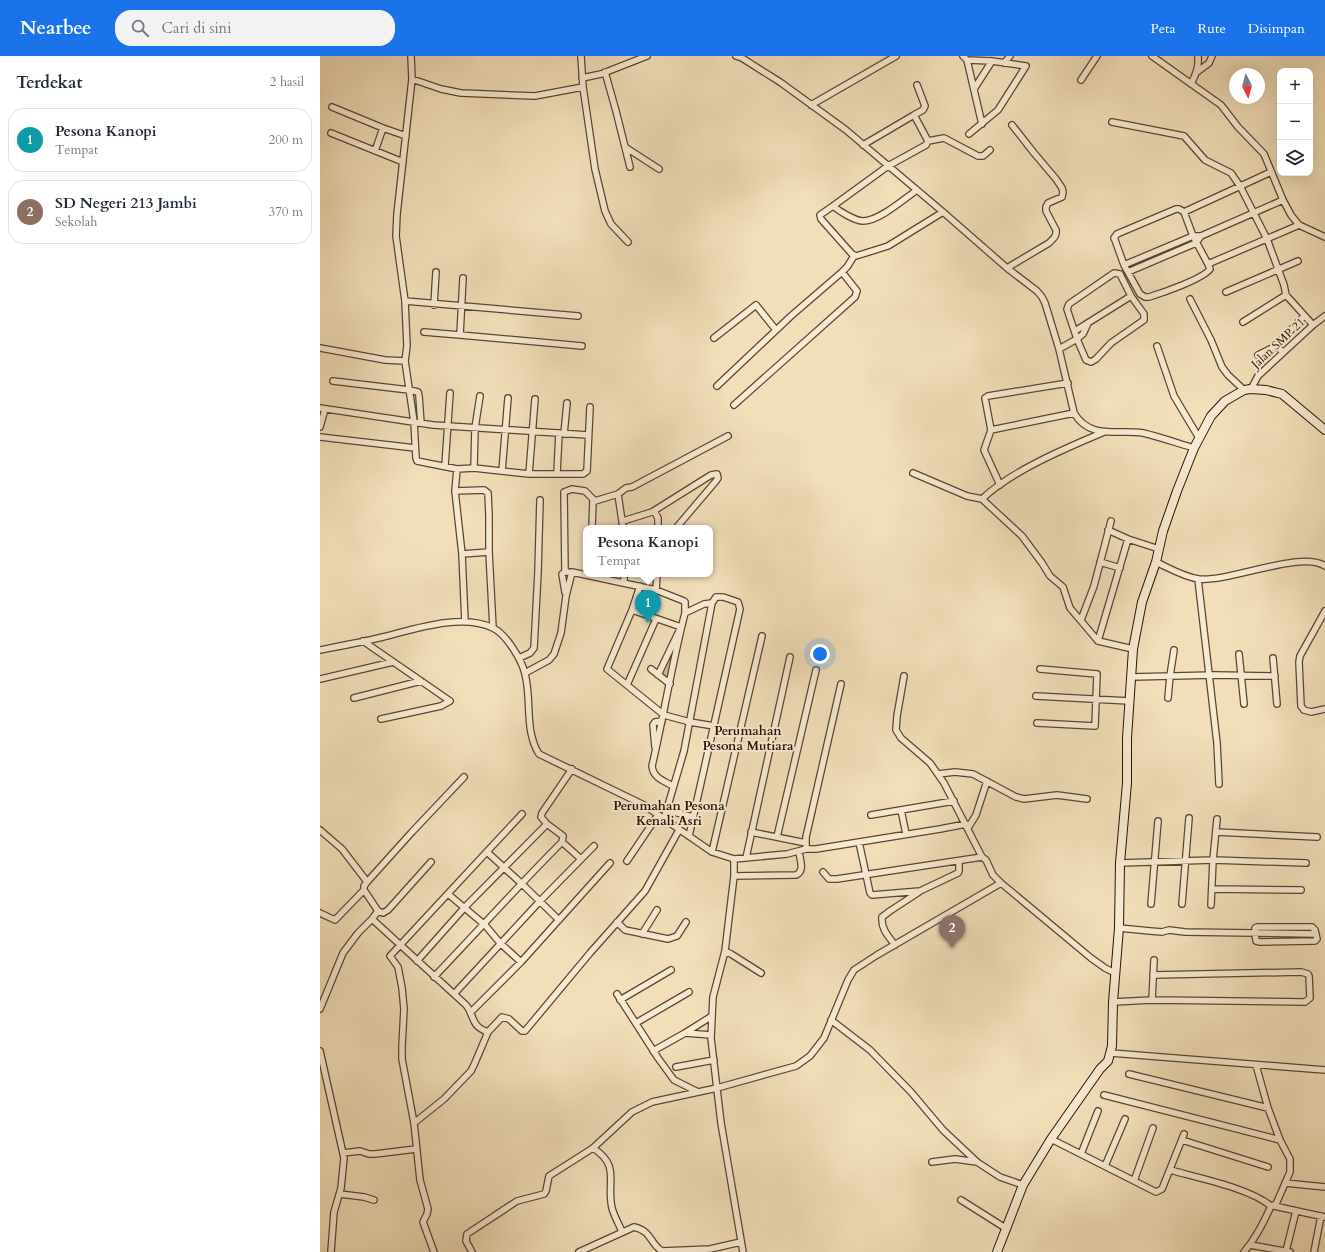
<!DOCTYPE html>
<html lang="id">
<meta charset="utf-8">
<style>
:root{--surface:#fff;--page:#f2f2f3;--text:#1f2937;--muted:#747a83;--line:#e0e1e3;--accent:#1a73e8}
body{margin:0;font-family:Cardo,serif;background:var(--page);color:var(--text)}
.controls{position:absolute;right:12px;top:12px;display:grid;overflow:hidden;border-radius:8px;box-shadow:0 4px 16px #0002}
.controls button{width:36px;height:36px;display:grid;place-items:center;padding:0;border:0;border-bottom:1px solid var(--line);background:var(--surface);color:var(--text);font:20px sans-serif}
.compass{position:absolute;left:909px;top:12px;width:36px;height:36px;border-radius:50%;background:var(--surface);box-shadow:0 4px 16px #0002;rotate:174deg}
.you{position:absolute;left:500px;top:598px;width:14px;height:14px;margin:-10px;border:3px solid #fff;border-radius:50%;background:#1a73e8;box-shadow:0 0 0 6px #1a73e833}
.badge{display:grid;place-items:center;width:26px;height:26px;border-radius:50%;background:var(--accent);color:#fff;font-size:13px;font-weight:700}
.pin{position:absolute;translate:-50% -33px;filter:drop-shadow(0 1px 2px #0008)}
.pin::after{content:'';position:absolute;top:21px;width:14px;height:12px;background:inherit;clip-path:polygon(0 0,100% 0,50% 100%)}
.popup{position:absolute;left:263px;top:469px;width:130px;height:52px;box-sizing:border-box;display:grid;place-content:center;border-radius:8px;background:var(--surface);filter:drop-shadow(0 1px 3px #0005);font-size:13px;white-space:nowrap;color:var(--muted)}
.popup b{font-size:15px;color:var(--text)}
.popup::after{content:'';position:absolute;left:50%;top:100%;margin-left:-8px;border:8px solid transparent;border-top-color:var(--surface)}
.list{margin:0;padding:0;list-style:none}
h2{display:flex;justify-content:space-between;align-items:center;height:52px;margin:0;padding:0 16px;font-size:17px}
h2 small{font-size:13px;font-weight:400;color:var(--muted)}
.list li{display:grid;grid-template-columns:26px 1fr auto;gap:12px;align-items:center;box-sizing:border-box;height:64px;margin:0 8px 8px;padding:0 8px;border:1px solid var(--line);border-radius:16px}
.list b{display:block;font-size:15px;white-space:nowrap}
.list p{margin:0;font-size:13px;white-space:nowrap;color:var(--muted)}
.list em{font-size:13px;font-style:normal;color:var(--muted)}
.icon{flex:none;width:22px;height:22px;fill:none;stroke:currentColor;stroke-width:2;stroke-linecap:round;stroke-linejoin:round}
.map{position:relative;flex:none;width:1005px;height:1196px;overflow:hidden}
header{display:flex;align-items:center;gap:24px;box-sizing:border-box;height:56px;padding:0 20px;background:var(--accent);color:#fff}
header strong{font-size:19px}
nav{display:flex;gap:22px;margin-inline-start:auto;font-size:14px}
.search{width:280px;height:36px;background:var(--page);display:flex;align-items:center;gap:10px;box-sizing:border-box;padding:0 14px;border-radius:16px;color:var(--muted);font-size:15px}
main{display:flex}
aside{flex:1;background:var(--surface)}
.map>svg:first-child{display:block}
.green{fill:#d0bc9b;stroke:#7c6750}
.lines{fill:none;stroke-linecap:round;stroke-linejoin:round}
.street-casing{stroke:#5a4532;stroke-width:8}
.secondary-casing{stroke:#281204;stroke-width:10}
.street{stroke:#f7ead2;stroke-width:5.5}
.secondary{stroke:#f7ead2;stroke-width:8}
.labels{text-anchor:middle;stroke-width:4;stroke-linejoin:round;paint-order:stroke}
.street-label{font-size:12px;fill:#281204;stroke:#f7ead2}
.neighbourhood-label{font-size:13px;font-weight:bold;fill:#281204;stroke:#f7ead2}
</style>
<header>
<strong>Nearbee</strong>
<div class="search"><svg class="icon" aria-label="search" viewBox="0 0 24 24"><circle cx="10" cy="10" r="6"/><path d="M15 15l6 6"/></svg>Cari di sini</div>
<nav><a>Peta</a><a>Rute</a><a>Disimpan</a></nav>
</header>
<main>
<aside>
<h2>Terdekat<small>2 hasil</small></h2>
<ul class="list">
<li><span class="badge" style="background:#0f9aa8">1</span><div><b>Pesona Kanopi</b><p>Tempat</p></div><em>200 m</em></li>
<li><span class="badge" style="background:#8d6e63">2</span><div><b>SD Negeri 213 Jambi</b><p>Sekolah</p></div><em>370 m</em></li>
</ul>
</aside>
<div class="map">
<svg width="1005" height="1196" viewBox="0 0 1005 1196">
<rect width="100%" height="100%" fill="#f2dfba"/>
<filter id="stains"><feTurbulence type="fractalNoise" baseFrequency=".005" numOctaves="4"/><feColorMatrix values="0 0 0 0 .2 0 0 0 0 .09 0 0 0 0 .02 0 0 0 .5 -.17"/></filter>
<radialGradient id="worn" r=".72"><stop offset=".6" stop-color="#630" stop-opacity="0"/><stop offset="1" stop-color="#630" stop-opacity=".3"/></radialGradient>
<path class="green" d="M357,585L349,625L340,618Z"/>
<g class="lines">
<defs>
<path id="street" d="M91,0L92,23L77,158L76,180L85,245L87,290L85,305L94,366L96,402L97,405L137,413L154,412L209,418H263L267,415L270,351
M261,0L263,31
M416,0L422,2L460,26L526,74L623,156L687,212L717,235L722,241L725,247L739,293L754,357C770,384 798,373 823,377C840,381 857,387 874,392
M643,0L647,4L672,5L706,10L678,54L649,78
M832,0L901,49L918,71L944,98L963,144L971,159L979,169L1005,181
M647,4L662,68
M684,7L690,0
M285,16L296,55L310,111
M877,16L889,7L892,0
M262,22L281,18L327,0
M92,23L121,33L141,37L215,40L263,31L275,113L285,155L291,168L308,186
M761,24L777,0
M871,28C876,18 879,11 878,0
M654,33L672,5
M491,49L576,0
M12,51L63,72L86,80
M594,59L603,54L605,50L597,29
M792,66L864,80L885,104L911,117L920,130L947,183L964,229L966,239L993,269
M11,77L83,106
M608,85L624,82L658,100H663L670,94
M543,89L594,59L608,85L606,89L568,110L513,150C519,155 535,165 543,165C559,165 584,143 597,134
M305,91L339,113
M55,95L63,72
M951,116L864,156L859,153H856L797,178L794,182L795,184L804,209L820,238L825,241H829C842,237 883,223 890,213L888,208L979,169
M513,150L500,159L501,163L532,198L536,200L568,190L623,156
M864,156L873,180L888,208
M804,209L873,180H881L963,144
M687,212L729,187C733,183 737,180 736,174L726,155V151L728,147L742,141L743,136L742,132L736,123L714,97L692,69
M808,216L876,187L881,180
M143,222L140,279L262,290
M906,236L978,205
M870,243L891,284L902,311L908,319L924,334
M85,245L258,260
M114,249L116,216
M923,266L966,239
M768,267L763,278L757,283L766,304L771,306L776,303L791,287L824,264V258L811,240
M104,276L140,279
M394,282L436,249L456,274
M837,290L854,340L879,382
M0,292L65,304L85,305
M739,293L757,283L747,253L749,248L794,217L800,218L811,240L755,275
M963,296L956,290L984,260
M938,299L956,290
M13,325L89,334L98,336L99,340L101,367
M397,330L471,260L522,216L527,211L534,200
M931,333L938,320L993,269L1005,260
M414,349L535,241L537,235L522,216
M0,352L113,369L268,379
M0,371L5,353
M671,374L754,357
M784,376C746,392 691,415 662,443L702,480L722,507L730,520L743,531L750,552L778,585L813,593
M244,378L247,347
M0,381L95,392
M125,410L130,337
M154,412L155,372L160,340
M137,413L135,435L142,498L145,566
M182,415L188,342
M237,417L239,377
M593,417L647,440L662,443
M209,418L215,343
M680,429L664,394L671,374L665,342L668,340L748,327
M135,435L164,434L168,437L169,459V496L173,572
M332,456L391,419L397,418L398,422L396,425L356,472
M303,465L332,456L335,457L338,462V472
M272,472L273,444
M303,472L298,438L306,432L312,431L408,380
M788,474L808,483L839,493
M142,498L169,496
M780,506L800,512
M836,506C849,512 864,521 879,523C911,526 981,494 1005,510
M245,516L244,436L252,433L265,435L275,445L298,438
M304,518V527
M878,523L897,687L899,728
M320,530L312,554L287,613L344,659L370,666L394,670
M336,534L337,518
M245,536L242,518L245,516H248
M312,554L361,571L338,619
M1005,555L980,600L979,606L981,650L984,654L991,656L1005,653
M761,564L774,530L791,465
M43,585L130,645L121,650L61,663
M778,585L808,483
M0,594C21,590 42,586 63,581C95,573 141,557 173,572C186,578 202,604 205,618C212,644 204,674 219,698L324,749L392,796L414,803L467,798L486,793H496L620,773L646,768
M919,598L924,648
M199,602L210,597L214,592L218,516L220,444
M953,602L957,648
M331,613L350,628
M205,617L229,604L234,598L241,577L246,540L252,516L336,534L364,545L365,546V557
M584,620L577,660L576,674L581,682L610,707L624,727L662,801L666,804L673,819L681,827L771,902L785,912L795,917
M811,621L895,619L955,620
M0,623L73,606
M307,629L336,563
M716,640L809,645
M34,642L101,625
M848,642L850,620L854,594
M717,667L775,670L777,618L720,613
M335,691L333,669L335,666L342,665
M618,718L635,716L653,718L696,741L704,743L737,739L767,743
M353,730C344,725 333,722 332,710C344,659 352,607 365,557L384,548L392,547
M346,754L373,761
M581,754L586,778
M551,759L634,745
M344,763L364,695L392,547L396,541H403L418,546L420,553L369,780
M648,772L656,759L667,725
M0,774L22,793L45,823L47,826L44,830V834L58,855L52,863L38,877L23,897L0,953
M431,776L486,787
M896,776L997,781
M457,781L496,614
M242,786L261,803
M539,786L550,837L552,839L600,835L638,817L639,815V805
M486,793V781L521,628
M167,796L201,827L239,864
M392,796L442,580
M426,802L470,601
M414,803V820L405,895L393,941L391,982L401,1067L423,1196
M307,805L338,759
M800,807L893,804L986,807
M503,816L509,823H517L662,801
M414,820L476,819C485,815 480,804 479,796
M47,826L92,776L144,721
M893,833L981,834
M128,838L165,869L180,887L201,906
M831,848L838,765
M862,848L869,762
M891,849L893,804L897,763
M58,855L63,857L68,854L111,806
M0,857L15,864L44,834
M52,863L146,949C155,960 150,970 168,976L182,961L189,963L202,975H205L270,897L325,835L359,774
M297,866L305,874L348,883L357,880L366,866
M937,871H992L995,874L997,883L995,885L940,886L936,885L935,877V872Z
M799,872L830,875L842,876L849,874L865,876L996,878
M322,878L337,854
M575,889C568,880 561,873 562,861L570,855L599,836
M405,895L411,898L441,917
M97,905L145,851L227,768
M114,921C157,876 198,830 242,786L243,780L227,768L221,761L222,757L252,713
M134,938L220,845L274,790
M297,938L338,1002L354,1024L378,1036
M300,944L351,914
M832,944L834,904
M793,946L832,944L985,946L990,942L989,920L988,918L981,916L833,919
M151,956L201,906L290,807
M511,964L550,994L591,1036L623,1074L657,1106
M316,967L369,936
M365,977L392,960
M0,995L24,1102L21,1132L14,1156L11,1196
M333,995L365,977L391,979
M791,997L1005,1014
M356,1011L394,1004
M809,1018L948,1052
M784,1039L960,1084
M94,1067L124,1043L151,1015L154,1009L168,976
M731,1083L836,1136L842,1133L864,1078
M862,1084L948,1111
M273,1092C301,1110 286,1126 292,1152C294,1160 299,1168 302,1176
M23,1097L40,1095L49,1098H55L96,1093
M761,1098L778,1055
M612,1106L635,1103L657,1106L680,1121L703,1129
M785,1110L805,1063
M850,1114C879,1122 929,1132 951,1150
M814,1125L833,1072
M965,1127L1005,1131
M20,1138L44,1141L54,1144
M641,1144L687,1173
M954,1150L1005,1161
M930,1189L970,1196
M966,1195L976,1155
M114,1196L103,1166L107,1158L108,1153L100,1124L94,1067L82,1003V990L84,953L82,932L78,911L70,900L202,758
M152,1196L146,1185L147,1178L197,1145L224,1138L226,1135L229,1120L273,1092L312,1056L332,1046L397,1032L476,1010L490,1000L504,982L528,924L534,914L557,899L681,827
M259,1196L314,1171C332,1175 330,1188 342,1195L390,1193L421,1186
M924,1196C936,1182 944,1166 951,1150L956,1148L970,1116V1103L960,1084L948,1052L936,1009
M994,1196L1001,1160"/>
<path id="secondary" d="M677,1196L703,1129L731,1083L780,1013L788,1005L792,990L793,946L799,872L800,807L807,727V682L813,593L822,546L836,506L843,475L857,435L874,392L891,360L905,345L924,334L931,333L946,334L962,338L1005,374"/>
</defs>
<use href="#street" class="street-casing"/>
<use href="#secondary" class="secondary-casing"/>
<use href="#street" class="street"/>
<use href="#secondary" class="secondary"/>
</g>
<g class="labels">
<g class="street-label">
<text transform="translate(958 287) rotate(-43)" y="4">Jalan SMP 21</text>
</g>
<g class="neighbourhood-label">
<text x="428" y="679">Perumahan<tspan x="428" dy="15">Pesona Mutiara</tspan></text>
<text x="349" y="754">Perumahan Pesona<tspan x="349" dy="15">Kenali Asri</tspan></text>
</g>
</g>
<rect width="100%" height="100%" filter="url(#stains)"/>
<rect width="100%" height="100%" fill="url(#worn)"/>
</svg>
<div class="controls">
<button>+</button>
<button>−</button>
<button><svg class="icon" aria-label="layers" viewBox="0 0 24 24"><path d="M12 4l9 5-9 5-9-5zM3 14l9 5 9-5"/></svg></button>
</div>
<svg class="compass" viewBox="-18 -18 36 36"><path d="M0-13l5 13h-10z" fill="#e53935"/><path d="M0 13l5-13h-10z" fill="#747a83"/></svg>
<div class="you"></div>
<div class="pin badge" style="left:328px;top:567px;background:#0f9aa8">1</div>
<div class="popup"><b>Pesona Kanopi</b>Tempat</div>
<div class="pin badge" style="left:632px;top:892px;background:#8d6e63">2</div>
</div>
</main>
